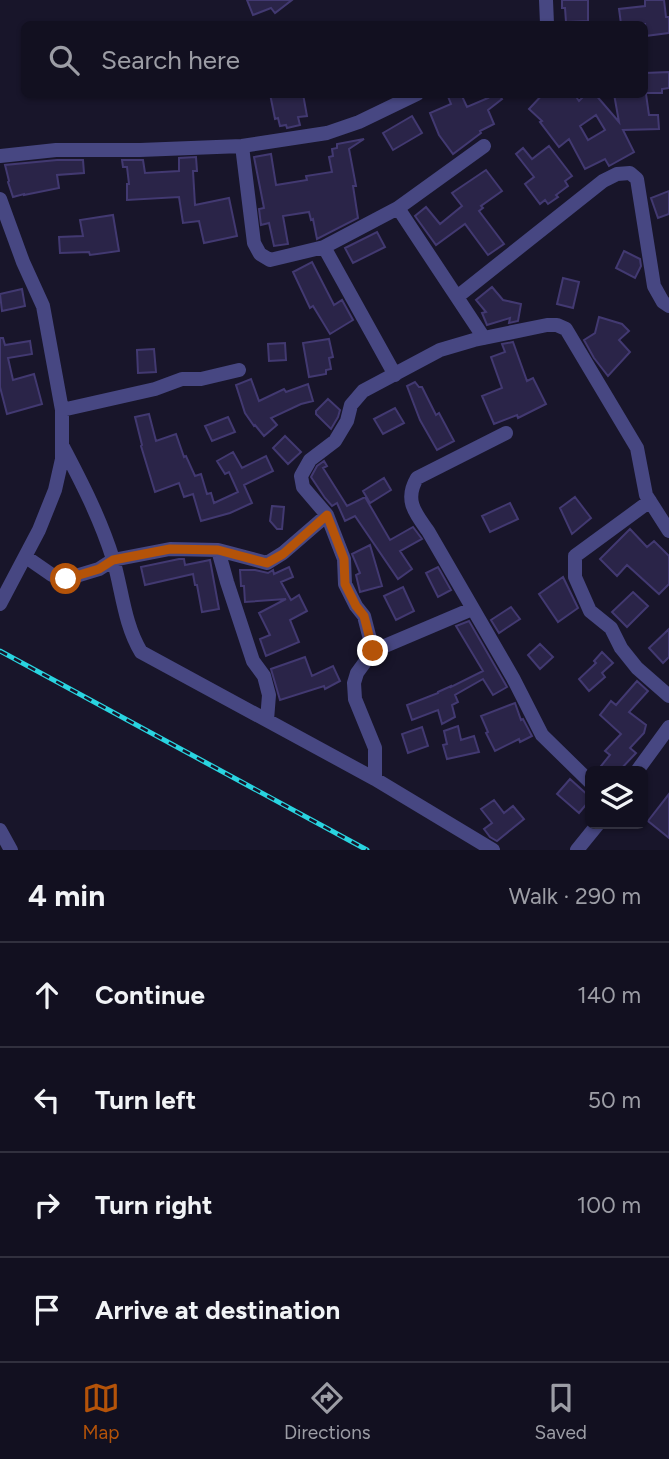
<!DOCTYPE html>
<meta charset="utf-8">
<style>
:root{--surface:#121020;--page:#1f1e2d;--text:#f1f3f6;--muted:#9c9da5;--line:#31303e;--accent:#b45309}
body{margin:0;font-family:Figtree,sans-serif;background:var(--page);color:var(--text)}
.controls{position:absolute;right:21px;bottom:21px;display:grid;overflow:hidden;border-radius:10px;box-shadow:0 2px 5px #0004}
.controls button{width:63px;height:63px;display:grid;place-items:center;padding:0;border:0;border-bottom:2px solid var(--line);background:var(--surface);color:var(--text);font:35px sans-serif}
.stop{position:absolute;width:21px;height:21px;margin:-16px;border:5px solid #b45309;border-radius:50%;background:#fff}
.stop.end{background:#b45309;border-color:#fff;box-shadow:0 2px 7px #0008}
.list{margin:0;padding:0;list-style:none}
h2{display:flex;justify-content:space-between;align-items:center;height:91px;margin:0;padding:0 28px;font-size:30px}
h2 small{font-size:23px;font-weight:400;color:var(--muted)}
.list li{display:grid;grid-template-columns:46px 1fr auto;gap:21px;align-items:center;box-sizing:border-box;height:105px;padding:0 28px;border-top:2px solid var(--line)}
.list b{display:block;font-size:26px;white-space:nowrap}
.list em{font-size:23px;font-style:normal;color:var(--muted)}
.icon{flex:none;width:38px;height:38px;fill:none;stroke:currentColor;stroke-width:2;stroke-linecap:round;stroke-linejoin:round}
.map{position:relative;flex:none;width:669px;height:850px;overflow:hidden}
.search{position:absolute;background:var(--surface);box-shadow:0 2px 5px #0004;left:21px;right:21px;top:21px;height:77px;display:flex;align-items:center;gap:18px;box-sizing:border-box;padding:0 24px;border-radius:10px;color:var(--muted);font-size:26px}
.sheet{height:511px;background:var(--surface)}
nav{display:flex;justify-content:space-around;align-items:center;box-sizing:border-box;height:98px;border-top:2px solid var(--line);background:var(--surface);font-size:19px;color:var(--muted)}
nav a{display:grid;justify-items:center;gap:4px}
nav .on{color:var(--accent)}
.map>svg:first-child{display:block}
.building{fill:#2a2448;stroke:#423971;stroke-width:2;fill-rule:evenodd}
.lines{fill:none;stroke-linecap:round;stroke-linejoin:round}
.minor{stroke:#474782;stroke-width:14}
.rail-casing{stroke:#29d4e0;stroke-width:5}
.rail{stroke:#18152a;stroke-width:2.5;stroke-dasharray:8;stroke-linecap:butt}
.route{stroke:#b45309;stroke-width:9}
</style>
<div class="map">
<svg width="669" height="850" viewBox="0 0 669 850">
<rect width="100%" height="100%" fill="#18152a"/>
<path class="building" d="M247,0H292L275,13L271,8L253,15Z
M562,0H588V21L566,22L565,8H562Z
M645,0H664L666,17H669V33L645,36V24H621L619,9L645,6Z
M669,72V88L662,89V93H645V73Z
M270,94H303L307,116L298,117L300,125L287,128L286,125L280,126L278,118L275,119Z
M447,94H461L467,107L488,98L485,94H498L502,99L488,110L494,124L480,131L481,133L453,154L439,135L430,113L451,104Z
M543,94H574L579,101L586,94H595L619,122L614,94H646L649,115H658L659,129L623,130L634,152L609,166L605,159L585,169L569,139L559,147L540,122L542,121L529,109ZM596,115L605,130L588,140L580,126Z
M412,116L422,133L393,150L383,133Z
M364,139L349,149L356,186H353L358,218L317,239L313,219L311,220L309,212L283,216L288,244L274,246L269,223L261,225L259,209L264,208L254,157L271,154L276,185L307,180L306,176L332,172L329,157L333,156L332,149L337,148V144Z
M549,146L572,176L565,181L568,186L556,195L558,197L548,204L545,200L540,204L525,184L534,177L516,154L523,148L532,159Z
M196,157L197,171H193L195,205L229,198L237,236L204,243L199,221L183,223L179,197L127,200V184H129L127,167H123L122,160H143L145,173L179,171V158Z
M57,160H83L84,173L57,175L59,188L24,195V194L13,197L8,182L9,181L5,165Z
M486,170L502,191L481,206L483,208L479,211L504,244L488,255L465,224L436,245L415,216L426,207L440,224L462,206L452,193Z
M669,191V214L658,218L651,198Z
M113,215L119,251L90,255L89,252L60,253L59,237L83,236L80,220Z
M377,232L385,247L353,263L345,248Z
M624,251L640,259L641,266L635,278L616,268Z
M312,262L334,305L342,300L353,320L330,334L313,306L310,308L293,272Z
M563,278L579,282L573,308L557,304Z
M492,287L503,300L521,304L518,321L509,323L510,318L487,325L482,313L486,312L476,300Z
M22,289L25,306L2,311L0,294Z
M599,317L622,324L629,331L619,340L630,352L608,376L594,358L584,340L595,333Z
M0,338H3L5,345L30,341L32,354L8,358L13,380L34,374L42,404L7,414L0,387Z
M329,339L333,357L329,358L331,369L326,370V374L309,377L303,343Z
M513,342L527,381L533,378L546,404L518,418L517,415L494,424L482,396L502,388L491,357L505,352L502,344Z
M285,343L286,360L269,361L268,344Z
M154,349L156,372L138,373L137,350Z
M251,379L259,401L284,389L286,392L308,384L313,401L301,404L271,418L277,425L264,436L255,425L254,426L245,413L236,385Z
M415,382L419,387H422L436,415L439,413L454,441L437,450L420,420L407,386Z
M328,399L340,410L338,417L331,429L316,414V411Z
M395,408L404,423L383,434L374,419Z
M149,414L156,441L176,434L184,457L186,456L195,476L201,474L207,494L211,493L214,503L238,492L229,472L225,474L217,461L233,452L242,468L266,456L273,471L244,485L252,503L230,513L201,521L193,494L184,497L179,483L155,492L141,446L142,445L135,417Z
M228,417L235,432L212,441L205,426Z
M285,436L301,452L288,464L273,448Z
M324,461L327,466L323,468L347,506L365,497L390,540L413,527L422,539L400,551L412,569L398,579L355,516L345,521L337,503L332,506L325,498L311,477L317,466Z
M384,478L391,490L370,503L363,491Z
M575,497L591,518L572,534L560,508Z
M510,503L518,519L490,532L482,516Z
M272,506L284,507L282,529H277L270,521Z
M630,529L647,547L654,541L669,556V584L659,594L627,565L617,576L600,559Z
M370,545L382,586L360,592L356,575L360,573L352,554Z
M179,559H184L185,565L210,560L219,609L202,612L197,585H195L193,574L145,585L141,567Z
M289,567L293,577L281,582L291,600L299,595L307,611L290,620L299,642L266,656L260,639L270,635L259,613L286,599L245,602L244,586H241L240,570H255L268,573L273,570L274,574Z
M438,567L451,590L438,597L426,573Z
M563,577L578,608L558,622L539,594Z
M403,587L414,611L396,620L384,596Z
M633,592L648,606L627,627L612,612Z
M511,607L520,619L499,633L491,620Z
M469,621L507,687L493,695L483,679L455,695L458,702L452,705L455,717L442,724L438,710L412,720L407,705L438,693V692L451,686V687L483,671L456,626Z
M669,629V657L663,663L649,648Z
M540,644L553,657L540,669L528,655Z
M602,652L613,663L602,673L605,677L589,691L579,679L596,663L594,661Z
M305,657L312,676L333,666L340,681L325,689L324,686L280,700L271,669Z
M637,681L648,691L629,712L646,725L644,733L630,748L636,753L619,771H597L610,755L605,751L621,734L600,715L611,701L616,705Z
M515,703L521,720L523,719L532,736L520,742L519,739L495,751L486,733L488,732L481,716Z
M458,726L461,740L474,736L479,752L447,759L443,745L447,744L444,731Z
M422,727L428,746L408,753L402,734Z
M570,779L590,797V800L579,813L557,794Z
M669,794V838L648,821Z
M494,800L504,813L513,806L524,819L497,841L490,837L484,829L492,823L481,809Z"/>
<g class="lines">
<path class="minor" d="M546,0L547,24
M242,146L254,243L260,254L270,260L324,247L398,208L484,146
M0,156L56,150H140L242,146L327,133L359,122L417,94
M0,199L23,262L43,306L62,410V459L55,490L39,530L0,604
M398,208L484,338
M324,247L395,375
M457,297L603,181L617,174L630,173L637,179L654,286L663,302L669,306
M62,410L155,389L182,379H201L239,370
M506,433L417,478C404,500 415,513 428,531L513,678L542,735L590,782
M62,445C82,483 100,518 113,559C122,589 124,624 141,652L375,779L493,850
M650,501L575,556V577L590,611L611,628L621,648L637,668L669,696
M218,550L227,582L253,661L264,676L269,695L267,720
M26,557L52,575L66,579L99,569L113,560L170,549L218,550L267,563L283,553L327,515
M373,651L364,616L356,606L345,584L344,559L327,515L303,487L301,476L310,460L335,441L347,421L351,405L363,391L440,350L474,340L547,325H557L566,329L637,448L646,495L669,531
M637,771L669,727
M375,779V748L355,699L354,683L357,673L373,651L472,609
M0,830L11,850
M577,850L598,824"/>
<defs>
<path id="rail" d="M0,651L367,850"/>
</defs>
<use href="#rail" class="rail-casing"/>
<use href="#rail" class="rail"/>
</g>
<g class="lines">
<path class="route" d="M66,579L99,569L113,560L170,549L218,550L267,563L283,554L327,515L344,559L345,584L356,606L364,616L373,651"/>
</g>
</svg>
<div class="controls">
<button><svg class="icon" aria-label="layers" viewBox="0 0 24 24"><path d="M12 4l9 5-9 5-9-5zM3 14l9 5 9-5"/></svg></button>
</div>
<div class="stop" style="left:66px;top:579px"></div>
<div class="stop end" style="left:373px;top:651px"></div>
<div class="search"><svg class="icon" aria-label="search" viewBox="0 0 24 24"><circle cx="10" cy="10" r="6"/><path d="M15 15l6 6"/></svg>Search here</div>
</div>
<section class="sheet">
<h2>4 min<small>Walk · 290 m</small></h2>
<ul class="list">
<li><svg class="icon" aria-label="ahead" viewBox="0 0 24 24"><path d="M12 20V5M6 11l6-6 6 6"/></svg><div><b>Continue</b></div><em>140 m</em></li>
<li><svg class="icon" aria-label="left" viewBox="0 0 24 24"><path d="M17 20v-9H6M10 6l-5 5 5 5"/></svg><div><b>Turn left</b></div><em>50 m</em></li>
<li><svg class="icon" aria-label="right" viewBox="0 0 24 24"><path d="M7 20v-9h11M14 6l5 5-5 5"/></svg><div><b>Turn right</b></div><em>100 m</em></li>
<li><svg class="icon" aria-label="arrive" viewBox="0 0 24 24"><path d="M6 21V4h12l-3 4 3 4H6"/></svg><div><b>Arrive at destination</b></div></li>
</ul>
</section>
<nav>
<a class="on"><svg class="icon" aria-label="map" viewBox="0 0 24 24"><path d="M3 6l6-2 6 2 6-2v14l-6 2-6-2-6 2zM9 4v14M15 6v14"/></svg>Map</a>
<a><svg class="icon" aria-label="directions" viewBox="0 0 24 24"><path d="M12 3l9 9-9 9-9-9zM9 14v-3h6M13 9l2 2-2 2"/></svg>Directions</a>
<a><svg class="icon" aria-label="saved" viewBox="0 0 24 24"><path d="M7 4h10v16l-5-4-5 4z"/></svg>Saved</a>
</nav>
